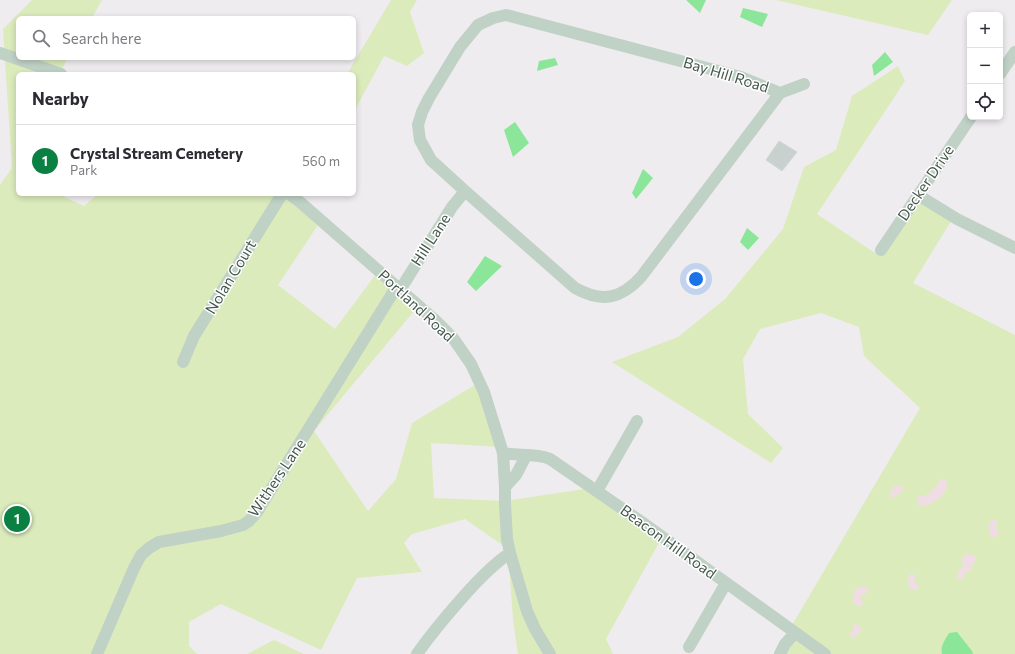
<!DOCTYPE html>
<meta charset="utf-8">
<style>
:root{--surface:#fff;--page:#f2f2f3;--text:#2b2b33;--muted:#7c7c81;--line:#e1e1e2;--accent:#0b8043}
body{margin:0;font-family:Commissioner,sans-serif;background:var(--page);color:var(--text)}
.controls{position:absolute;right:12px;top:12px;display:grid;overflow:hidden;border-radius:6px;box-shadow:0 2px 6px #0003}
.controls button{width:36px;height:36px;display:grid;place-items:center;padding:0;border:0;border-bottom:1px solid var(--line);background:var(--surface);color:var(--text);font:20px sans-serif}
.you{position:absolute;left:696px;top:279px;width:14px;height:14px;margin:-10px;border:3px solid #fff;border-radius:50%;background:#1a73e8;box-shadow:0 0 0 6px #1a73e833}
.badge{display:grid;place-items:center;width:26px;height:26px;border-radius:50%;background:var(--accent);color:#fff;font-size:13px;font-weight:700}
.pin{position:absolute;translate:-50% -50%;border:2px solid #fff;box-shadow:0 1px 4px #0006}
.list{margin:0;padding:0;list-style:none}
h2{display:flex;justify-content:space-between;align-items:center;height:52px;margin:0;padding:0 16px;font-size:17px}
h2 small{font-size:13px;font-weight:400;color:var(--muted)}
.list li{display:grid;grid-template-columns:26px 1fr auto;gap:12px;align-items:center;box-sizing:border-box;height:72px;padding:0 16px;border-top:1px solid var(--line)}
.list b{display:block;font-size:15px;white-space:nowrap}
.list p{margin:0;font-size:13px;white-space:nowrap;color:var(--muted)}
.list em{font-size:13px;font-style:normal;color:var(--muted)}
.icon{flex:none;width:22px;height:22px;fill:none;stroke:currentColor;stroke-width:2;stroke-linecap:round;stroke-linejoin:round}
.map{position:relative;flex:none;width:1015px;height:654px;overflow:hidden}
.search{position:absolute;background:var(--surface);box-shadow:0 2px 6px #0003;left:16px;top:16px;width:340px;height:44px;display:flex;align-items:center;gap:10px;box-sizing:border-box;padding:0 14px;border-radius:6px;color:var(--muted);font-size:15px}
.panel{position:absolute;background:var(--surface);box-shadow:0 2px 6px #0003;left:16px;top:72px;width:340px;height:124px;border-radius:6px}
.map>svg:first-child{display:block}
.green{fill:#dbebbc}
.sand{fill:#f0dde4}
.water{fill:#8be699}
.building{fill:#c9d1ce;stroke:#d0d7d5}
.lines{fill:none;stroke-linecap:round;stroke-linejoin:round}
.minor{stroke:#c0d1c6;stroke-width:12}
.labels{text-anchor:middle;stroke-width:3;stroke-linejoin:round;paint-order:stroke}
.street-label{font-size:15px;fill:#46584d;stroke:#fff}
</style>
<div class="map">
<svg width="1015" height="654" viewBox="0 0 1015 654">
<rect width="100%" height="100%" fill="#efecef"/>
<path class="green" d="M32,0H102L92,18H18V58H68L59,74H18V194H58L84,206L98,194H289L320,222L278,285L335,329L379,270L420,304L314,431L368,511L396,479L412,423L483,380L501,447L431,443L434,498L505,501L591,488L661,539L606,639L613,654H518L513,620L508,549L465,519L412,534L404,543L422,572L357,578L321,650L221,604L189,622V646L197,654H0V185L12,168L3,29Z
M391,0H417L410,12L424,53L407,66L384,56L356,108L354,106V74H347Z
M776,0H952L928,35Z
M898,66L905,81L817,214L875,253L920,200L953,218L913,283L1015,335V654H775L920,408L864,356L859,327L821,313L760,329L743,359L748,414L783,448L771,463L612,362L678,337L725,299L783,229L804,167L836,150L852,96Z
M274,640L304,654H247Z"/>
<path class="sand" d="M940,479H943L948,483C947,495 930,508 918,506L917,499L919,496C928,497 937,487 940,479Z
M894,486H901L904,488L902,492L899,493L897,496L892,498L889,495Z
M996,519L998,522L995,528L999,531V534L994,538L989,535L990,528L988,525L989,522Z
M968,554L976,556V559L970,571L966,572L962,580H959L957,576L960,568L963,567L964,565L961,559L965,555Z
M911,573L916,577L914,580L919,587L918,590L910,589L908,584L909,581L908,577Z
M860,586L866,587L869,589L865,594L860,597L863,602L862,606H857L853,602L854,591Z
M853,624H856L862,629L854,639L850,636V633L853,631Z"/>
<path class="water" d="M686,0H706L700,13Z
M743,8L768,14L762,27L740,17Z
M885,52L893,62L874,76L872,65Z
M555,58L558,65L537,71L539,61Z
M515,122L529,143L513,157L504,130Z
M643,169L653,178L636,199L632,193Z
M747,228L759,238L748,250L740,242Z
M485,256L502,266L476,291L467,282Z
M957,632L972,651L973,654H942C940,646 945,640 949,633Z"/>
<path class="building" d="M779,141L797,152L782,171L766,160Z"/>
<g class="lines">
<path class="minor" d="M506,15L741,77L780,93L641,277C621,299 602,303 575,288L465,191L431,160L420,140L418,125L422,112L429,98L460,47L478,25L493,18Z
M0,53L61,74
M1000,74L1015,52
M780,93L804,84
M289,194L300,202L436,321L453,338L471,364L484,392L503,453L505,487V504L507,539L510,553L527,611L535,629L550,654
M918,195L957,219L1015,248
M881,250L971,117
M400,290L452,207L465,191
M183,362L194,336L282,194
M503,453C518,456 537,453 550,459L646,525L825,654
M505,487L516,475L526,456
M597,491L637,421
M689,647L726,583
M97,654L134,568L141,555L149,548L159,542L221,531L243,525L249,521L257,512L397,286
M417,654C431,634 447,615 463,597C478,580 492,565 510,553
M780,654L785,644L795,633"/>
</g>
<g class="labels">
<g class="street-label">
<text transform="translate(726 75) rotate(17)" y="5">Bay Hill Road</text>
<text transform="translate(926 183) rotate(-56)" y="5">Decker Drive</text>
<text transform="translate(431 240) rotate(-57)" y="5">Hill Lane</text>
<text transform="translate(231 277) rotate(-59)" y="5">Nolan Court</text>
<text transform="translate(416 306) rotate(43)" y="5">Portland Road</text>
<text transform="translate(277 478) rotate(-56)" y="5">Withers Lane</text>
<text transform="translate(668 542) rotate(36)" y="5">Beacon Hill Road</text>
</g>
</g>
</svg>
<div class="controls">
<button>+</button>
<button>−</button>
<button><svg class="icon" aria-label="locate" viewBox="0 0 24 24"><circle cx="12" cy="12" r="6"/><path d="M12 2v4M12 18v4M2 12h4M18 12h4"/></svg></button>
</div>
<div class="you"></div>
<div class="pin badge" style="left:17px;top:519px">1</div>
<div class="search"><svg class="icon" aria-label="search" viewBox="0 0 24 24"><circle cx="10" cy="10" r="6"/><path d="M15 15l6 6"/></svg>Search here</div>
<section class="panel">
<h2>Nearby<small></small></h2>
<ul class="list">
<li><span class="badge">1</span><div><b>Crystal Stream Cemetery</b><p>Park</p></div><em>560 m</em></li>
</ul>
</section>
</div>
